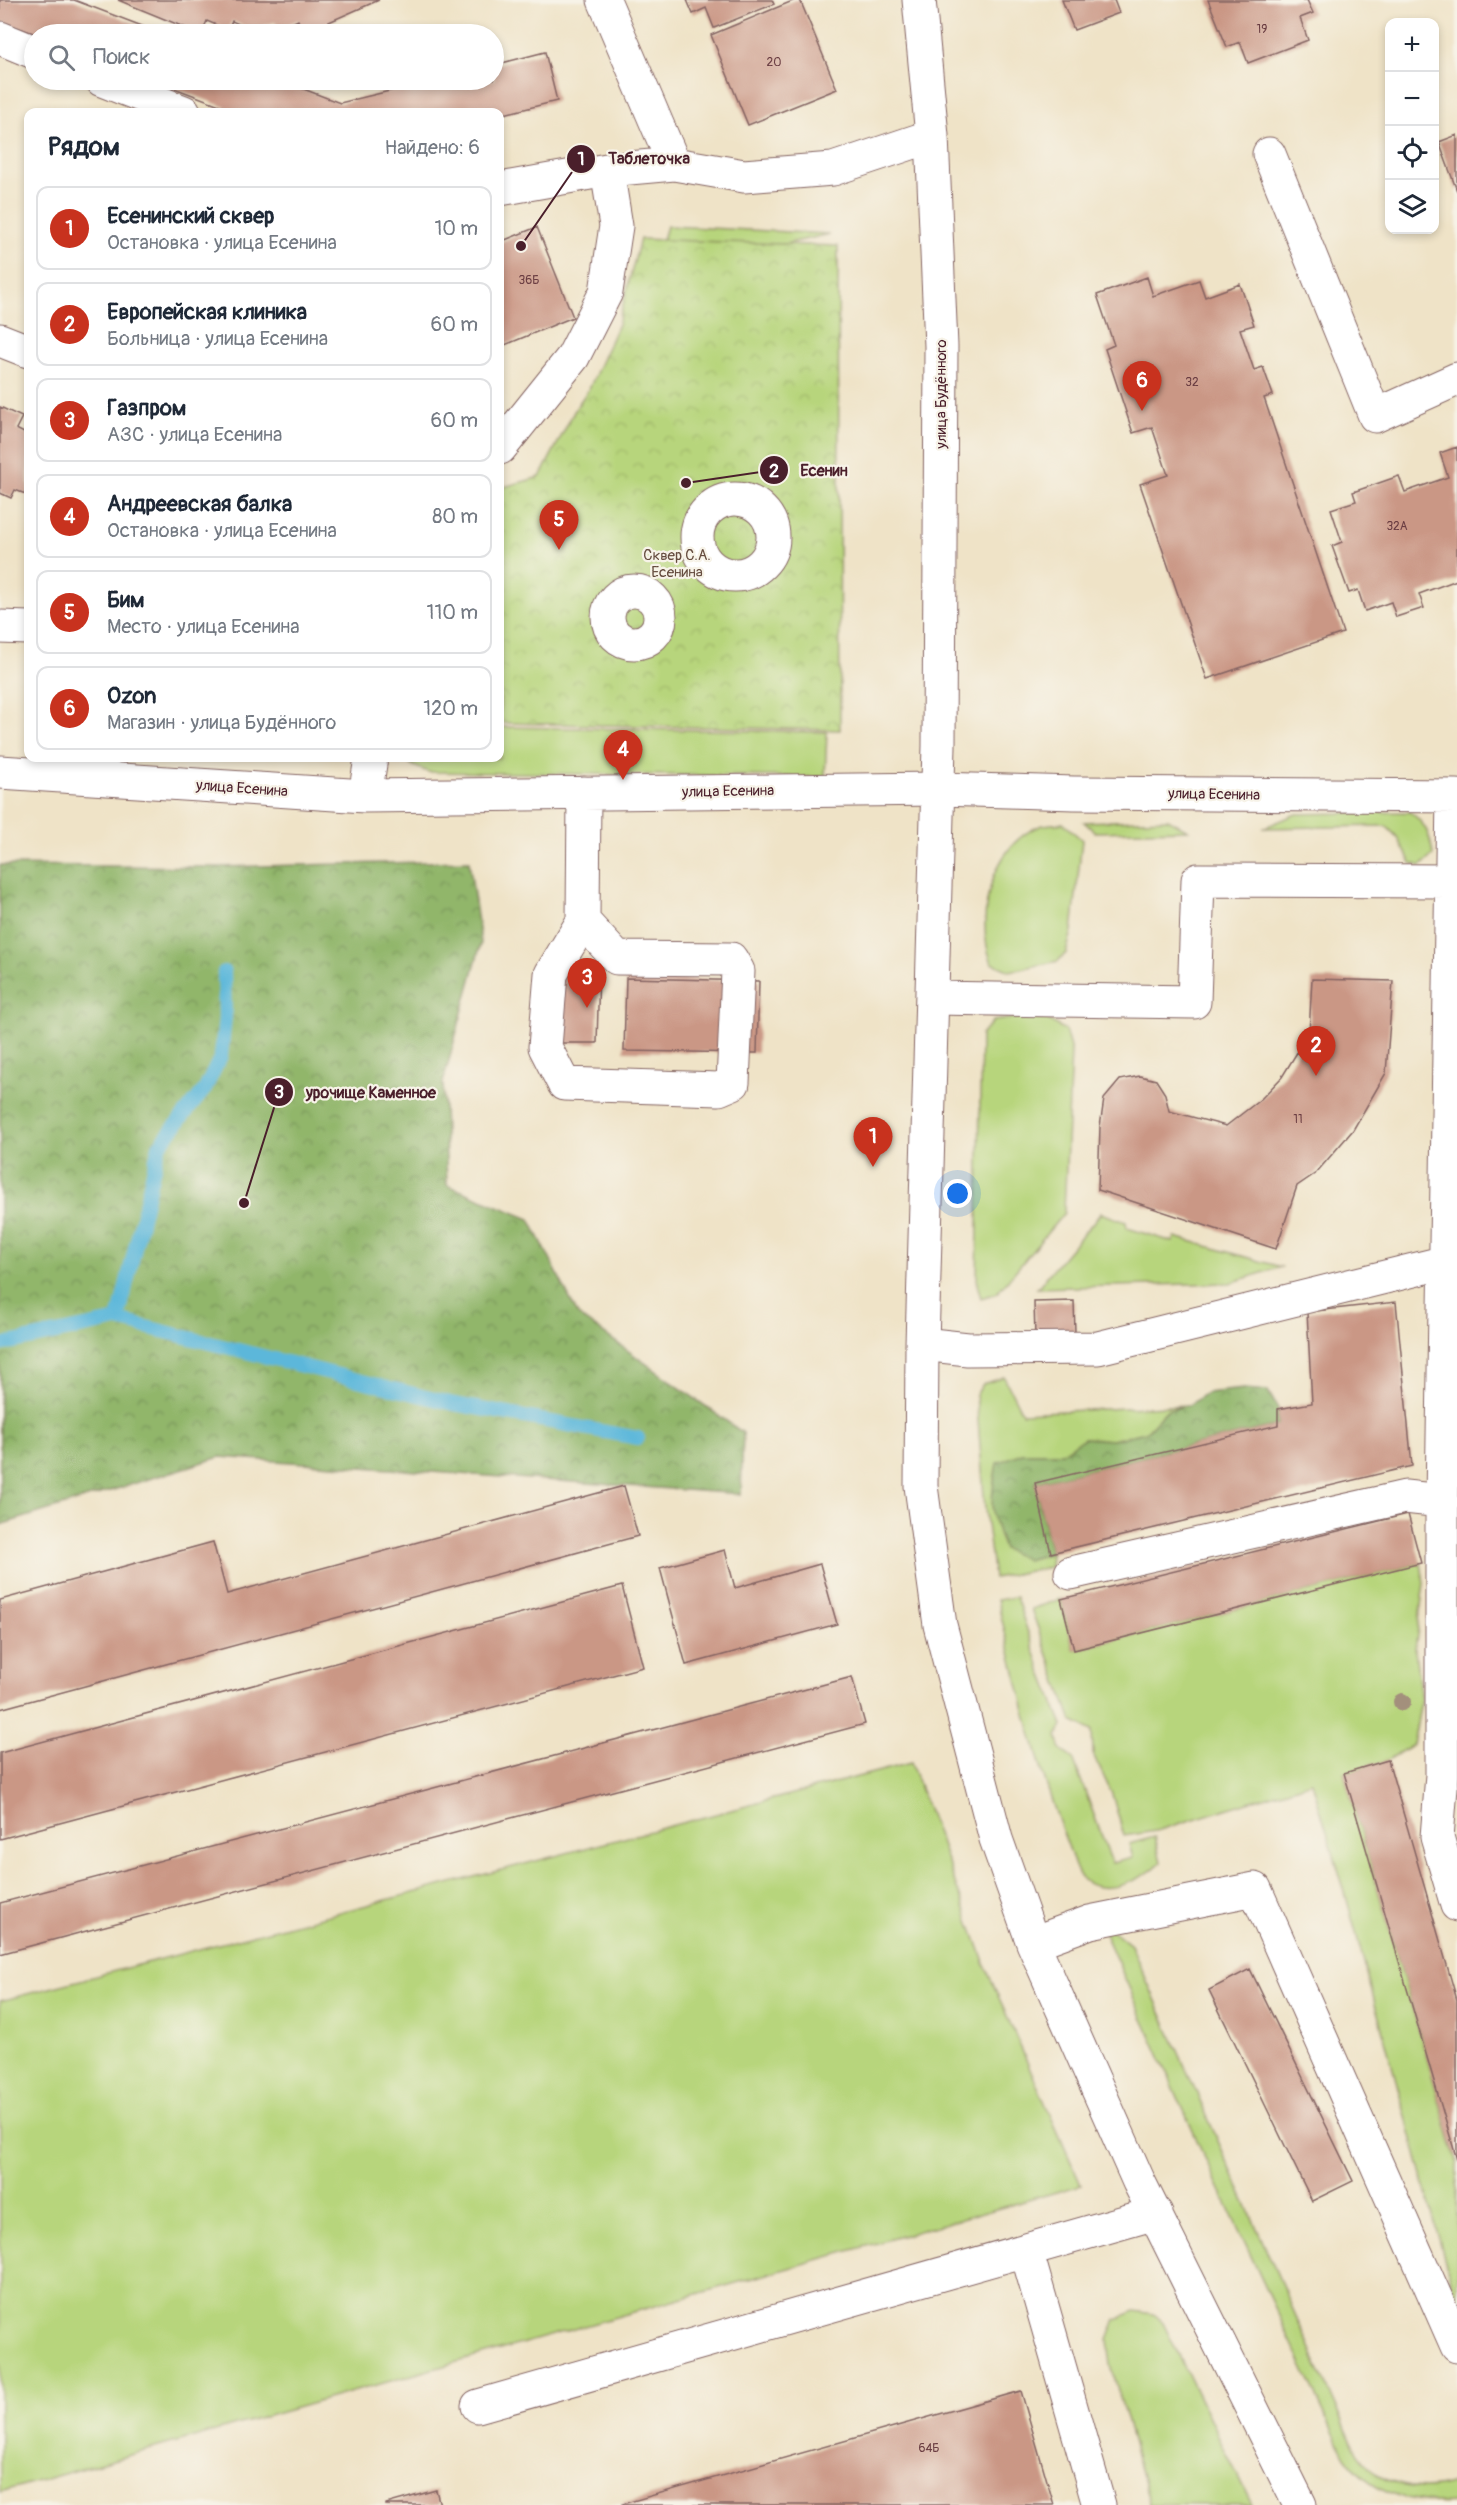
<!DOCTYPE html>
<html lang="ru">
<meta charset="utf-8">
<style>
:root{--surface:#fff;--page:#f2f2f3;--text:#1f2937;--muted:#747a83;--line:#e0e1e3;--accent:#c8321e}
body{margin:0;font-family:Pangolin,sans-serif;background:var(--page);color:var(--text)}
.controls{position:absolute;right:18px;top:18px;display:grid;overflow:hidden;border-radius:12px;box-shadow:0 3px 9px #0003}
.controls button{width:54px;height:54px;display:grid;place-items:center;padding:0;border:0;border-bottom:2px solid var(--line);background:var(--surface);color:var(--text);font:30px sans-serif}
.you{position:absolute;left:958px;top:1194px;width:21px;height:21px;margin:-15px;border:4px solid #fff;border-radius:50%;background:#1a73e8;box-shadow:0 0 0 9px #1a73e833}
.badge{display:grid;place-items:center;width:39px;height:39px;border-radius:50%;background:var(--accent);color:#fff;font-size:20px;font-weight:700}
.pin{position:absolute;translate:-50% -50px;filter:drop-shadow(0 2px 3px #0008)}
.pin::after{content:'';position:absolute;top:32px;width:21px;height:18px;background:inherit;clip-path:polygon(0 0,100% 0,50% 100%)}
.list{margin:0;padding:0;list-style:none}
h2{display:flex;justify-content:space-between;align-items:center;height:78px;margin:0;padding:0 24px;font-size:26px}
h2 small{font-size:20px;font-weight:400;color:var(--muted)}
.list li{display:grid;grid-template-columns:39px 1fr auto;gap:18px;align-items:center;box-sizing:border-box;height:84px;margin:0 12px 12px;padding:0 12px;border:2px solid var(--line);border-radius:12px}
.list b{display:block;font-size:22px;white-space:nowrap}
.list p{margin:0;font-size:20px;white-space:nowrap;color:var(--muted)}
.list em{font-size:20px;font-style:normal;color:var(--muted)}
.icon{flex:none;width:33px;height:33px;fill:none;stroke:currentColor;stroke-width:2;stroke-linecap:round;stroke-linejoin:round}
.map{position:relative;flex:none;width:1457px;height:2505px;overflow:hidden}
.search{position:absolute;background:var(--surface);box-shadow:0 3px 9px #0003;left:24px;top:24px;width:480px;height:66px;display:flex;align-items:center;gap:15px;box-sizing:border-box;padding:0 21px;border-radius:33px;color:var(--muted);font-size:22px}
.panel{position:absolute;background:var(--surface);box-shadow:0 3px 9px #0003;left:24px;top:108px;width:480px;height:654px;border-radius:12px}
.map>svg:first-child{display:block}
.grass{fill:#b7d57b;stroke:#807a53;stroke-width:1.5}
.forest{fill:url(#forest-crowns);stroke:#6e6a4b;stroke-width:1.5}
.park{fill:url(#park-crowns);stroke:#807a53;stroke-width:1.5}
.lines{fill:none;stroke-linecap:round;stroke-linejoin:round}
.stream{stroke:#5cb7da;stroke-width:14}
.building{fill:#ca9785}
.minor-casing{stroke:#846462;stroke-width:35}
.minor{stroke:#fff;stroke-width:33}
.tree{fill:#a3907c}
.labels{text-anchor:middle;stroke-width:4.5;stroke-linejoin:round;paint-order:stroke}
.number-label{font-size:12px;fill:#6a3d42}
.street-label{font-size:15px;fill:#4a1f2b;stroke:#f7f3e8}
.park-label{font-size:15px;fill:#654c3f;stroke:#f7f3e8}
.leader{fill:none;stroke:#4a1f2b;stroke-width:2}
.callout-dot{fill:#4a1f2b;stroke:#f7f3e8;stroke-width:2}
.mark-label{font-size:18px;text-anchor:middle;font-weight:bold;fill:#fff}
.callout-label{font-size:16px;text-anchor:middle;font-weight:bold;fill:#4a1f2b;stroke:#f7f3e8;stroke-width:4.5;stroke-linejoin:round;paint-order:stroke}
</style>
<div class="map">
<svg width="1457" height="2505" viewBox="0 0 1457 2505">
<defs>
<pattern id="forest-crowns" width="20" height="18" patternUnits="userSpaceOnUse" patternTransform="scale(1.5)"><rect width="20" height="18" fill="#91b66b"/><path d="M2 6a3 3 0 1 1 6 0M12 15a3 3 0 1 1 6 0" fill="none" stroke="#789358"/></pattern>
<pattern id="park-crowns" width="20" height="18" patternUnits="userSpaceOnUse" patternTransform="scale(1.5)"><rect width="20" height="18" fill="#b7d57b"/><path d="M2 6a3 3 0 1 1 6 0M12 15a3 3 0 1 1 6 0" fill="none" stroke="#9fb66a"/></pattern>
</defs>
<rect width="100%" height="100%" fill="#f7f3e8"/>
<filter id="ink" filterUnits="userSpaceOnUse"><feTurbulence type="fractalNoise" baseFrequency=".0167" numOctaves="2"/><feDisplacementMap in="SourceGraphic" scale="12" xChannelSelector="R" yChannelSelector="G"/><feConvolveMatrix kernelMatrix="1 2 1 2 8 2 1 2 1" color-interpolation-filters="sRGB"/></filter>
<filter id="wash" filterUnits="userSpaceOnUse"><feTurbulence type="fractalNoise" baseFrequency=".008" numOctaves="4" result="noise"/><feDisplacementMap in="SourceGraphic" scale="24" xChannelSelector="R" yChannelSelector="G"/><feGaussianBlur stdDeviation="1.35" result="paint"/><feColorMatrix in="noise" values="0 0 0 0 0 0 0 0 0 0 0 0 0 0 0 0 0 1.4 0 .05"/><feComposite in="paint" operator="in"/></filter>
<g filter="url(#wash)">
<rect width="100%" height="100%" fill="#efe3c7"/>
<path class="grass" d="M667,226L830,234L772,247L633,343Z
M500,727L827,732L825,777L428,772L412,765L404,758H500Z
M1410,812C1426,824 1430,834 1433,855L1421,866L1411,863L1398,838L1386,826L1263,828L1296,814Z
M1168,819L1188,830L1095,832L1084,822Z
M1063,823L1082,840L1072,931L1066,953L1058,961L1010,971L992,963C974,920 991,844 1040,826C1047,824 1056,824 1063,823Z
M1022,1017L1047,1019L1065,1030L1071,1051L1064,1213L997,1293L981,1298L977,1284L981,1035L993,1021Z
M1101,1213L1126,1222L1127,1228L1173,1242L1175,1237L1281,1267L1230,1283L1037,1288Z
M1004,1377L1022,1413L1189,1405L1167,1410L1146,1432L1112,1440L1084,1438L1062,1453H1022L1027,1560L1051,1553L1050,1567L994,1578L985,1509L976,1395L983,1384Z
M1421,1563L1424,1583L1415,1650L1421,1702L1413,1744L1388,1760L1344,1773L1457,2162V2305L1344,1889L1312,1782L1156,1831L1124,1836L1112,1794L1093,1754L1092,1731L1072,1721L1031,1609L1061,1599L1074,1650Z
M1016,1597L1039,1665L1063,1726L1057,1736L1061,1750L1073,1759L1112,1863L1133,1858L1129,1844L1155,1837L1161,1862C1144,1879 1105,1898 1083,1880C1076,1874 1073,1860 1070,1851C1038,1770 1018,1684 997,1600Z
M911,1763L989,1975L1081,2185L0,2492V2001Z
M1102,1927L1116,1933L1131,1945L1354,2447C1361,2456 1370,2470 1379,2476C1404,2490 1431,2491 1457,2482V2502C1411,2505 1369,2492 1344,2455L1205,2158Z
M1135,2311L1153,2314L1163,2323L1252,2505H1150L1111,2365L1108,2340L1116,2319Z"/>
<path class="forest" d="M469,861L481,943L443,1082L447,1185L530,1219L578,1315L743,1433L741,1494L220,1457L0,1525V865L217,867Z
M1244,1389L1268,1391L1278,1409V1425L1035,1483L1051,1553L1027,1560L1004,1549C989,1513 990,1501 997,1463L1022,1453H1062L1084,1438L1112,1440L1146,1432L1167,1410L1189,1405L1206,1393Z"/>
<path class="park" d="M640,239L838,246L840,730L500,723V488L540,477L576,408L590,387L618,324Z"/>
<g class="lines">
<path class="stream" d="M118,1320L159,1146L205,1089L221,1056L225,1017L224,972
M0,1345L118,1320L454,1404L638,1438"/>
</g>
<g id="blocks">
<path class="building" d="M0,0H74L163,34H36L0,21Z
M118,0H379L304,33L298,20L278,29L275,22L252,30L232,21L228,30L207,21L201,34Z
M687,0H772L774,4L714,28L706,8L693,14Z
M795,0H800L837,89L748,125L711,35Z
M1062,0H1114L1119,13L1074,30Z
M1208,0H1307L1313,13L1300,18L1308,40L1248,63L1240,42L1227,47Z
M545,52L557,101L500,115V112H238L153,80H280L340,103L435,80H494V65Z
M1457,135V191L1439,142Z
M537,227L573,317L500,347V242Z
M1147,277L1153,296L1199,280L1205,297L1240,284L1254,325L1240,329L1254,370L1263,367L1273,395L1264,398L1343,633L1207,679L1140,484L1168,475L1152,427L1133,433L1105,349L1114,345L1097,295Z
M0,407L22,417L16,429L28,435V495L15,490L11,498L0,493Z
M1457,447V580L1419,594L1424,608L1396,617L1391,602L1365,611L1358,590L1349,593L1332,546L1342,542L1331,509L1356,501L1353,492L1399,476L1405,492L1448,477L1440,453Z
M560,970L599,971L597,1043H559Z
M626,978L759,981L757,1053L624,1051Z
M1312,979L1393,981L1386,1073L1353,1130L1316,1173L1297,1186L1276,1249L1098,1190L1100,1127L1104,1099L1120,1080L1140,1076L1156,1080L1165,1094L1169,1111L1226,1126L1261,1099L1282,1077L1309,1033Z
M1074,1301L1075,1334L1035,1336L1034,1302Z
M1396,1302L1412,1466L1051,1553L1035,1483L1278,1425V1409L1312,1403L1307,1312Z
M624,1486L638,1536L0,1709V1600L213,1542L227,1594Z
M1408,1514L1421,1563L1074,1650L1061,1599Z
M725,1550L735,1588L820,1564L837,1624L686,1665L660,1568Z
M622,1586L643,1667L0,1839V1753Z
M852,1677L865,1724L0,1954V1903Z
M1388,1760L1457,2000V2160L1344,1773Z
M1250,1969L1353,2181L1312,2201L1209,1990Z
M1021,2391L1054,2505H623L622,2504Z
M436,2490L440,2505H386V2504Z"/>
</g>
</g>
<g filter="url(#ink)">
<use href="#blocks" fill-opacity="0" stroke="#846462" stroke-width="1.5"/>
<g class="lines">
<defs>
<path id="minor" d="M604,0L674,164
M919,0L932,136L941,346L939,746L922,1344L921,1486L940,1625L996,1839L1033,1943L1139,2182L1300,2505
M0,38L34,52
M102,80L184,112
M1269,154L1375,416L1457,379
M500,189L607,170L674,164L744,176L833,169L932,136
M0,340L28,351
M500,448L573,357L606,292L616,226L607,170
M697 537a38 38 0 1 1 76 0a38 38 0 1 1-76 0Z
M608 617a26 26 0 1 1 52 0a26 26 0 1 1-52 0Z
M0,627L28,628
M0,772L365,796L938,789L1074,793L1457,796
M365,796L371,758
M1453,796L1442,1501V1775L1437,1837L1457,1905
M583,921L617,958L731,959L738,971L733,1083L719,1089L564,1084L545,1047L551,974L583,921L584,793
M934,998L1194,1002L1198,880L1452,881
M922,1344L968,1349L1098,1348L1446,1262
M1071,1573L1405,1497L1442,1501
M1033,1943L1090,1922L1255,1889L1457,2346
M1026,2250L1099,2505
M478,2406L1156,2213"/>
</defs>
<use href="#minor" class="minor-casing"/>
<use href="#minor" class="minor"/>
</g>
<circle class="tree" cx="1402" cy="1702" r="9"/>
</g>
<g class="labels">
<g class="number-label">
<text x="1262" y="33">19</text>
<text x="774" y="66">20</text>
<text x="529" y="284">36Б</text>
<text x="1192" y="386">32</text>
<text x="1397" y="530">32А</text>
<text x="1298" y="1123">11</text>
<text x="929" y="2452">64Б</text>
</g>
<g class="street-label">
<text transform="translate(941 394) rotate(-90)" y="5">улица Будённого</text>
<text transform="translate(242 788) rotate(4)" y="5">улица Есенина</text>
<text transform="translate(728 791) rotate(-1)" y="5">улица Есенина</text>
<text transform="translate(1214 794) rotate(1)" y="5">улица Есенина</text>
</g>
<g class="park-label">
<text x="677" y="560">Сквер С.А.<tspan x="677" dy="17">Есенина</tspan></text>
</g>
</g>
<path class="leader" d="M521 246L581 159M686 483L774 470M244 1203L279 1092"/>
<g class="callout-dot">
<circle cx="521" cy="246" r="6"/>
<circle cx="686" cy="483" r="6"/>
<circle cx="244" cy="1203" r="6"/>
<circle cx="581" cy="159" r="15"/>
<circle cx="774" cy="470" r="15"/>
<circle cx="279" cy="1092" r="15"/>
</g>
<g class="mark-label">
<text x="581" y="165">1</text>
<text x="774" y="477">2</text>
<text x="279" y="1098">3</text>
</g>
<g class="callout-label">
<text x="649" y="164">Таблеточка</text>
<text x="824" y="476">Есенин</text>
<text x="371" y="1098">урочище Каменное</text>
</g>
</svg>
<div class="controls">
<button>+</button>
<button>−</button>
<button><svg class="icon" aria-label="locate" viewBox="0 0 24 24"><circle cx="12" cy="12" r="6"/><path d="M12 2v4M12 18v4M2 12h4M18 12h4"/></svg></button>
<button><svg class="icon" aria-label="layers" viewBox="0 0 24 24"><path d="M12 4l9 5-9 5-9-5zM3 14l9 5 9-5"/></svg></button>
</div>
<div class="you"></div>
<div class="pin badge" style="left:873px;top:1167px">1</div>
<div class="pin badge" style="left:1316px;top:1076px">2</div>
<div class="pin badge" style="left:587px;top:1008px">3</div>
<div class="pin badge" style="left:623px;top:780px">4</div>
<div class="pin badge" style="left:559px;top:550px">5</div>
<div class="pin badge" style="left:1142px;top:411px">6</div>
<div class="search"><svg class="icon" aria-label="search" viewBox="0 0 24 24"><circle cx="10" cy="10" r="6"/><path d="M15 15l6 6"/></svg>Поиск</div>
<section class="panel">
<h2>Рядом<small>Найдено: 6</small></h2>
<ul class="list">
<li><span class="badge">1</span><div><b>Есенинский сквер</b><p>Остановка · улица Есенина</p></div><em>10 m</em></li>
<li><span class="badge">2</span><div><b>Европейская клиника</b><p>Больница · улица Есенина</p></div><em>60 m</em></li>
<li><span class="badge">3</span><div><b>Газпром</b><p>АЗС · улица Есенина</p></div><em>60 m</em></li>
<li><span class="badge">4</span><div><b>Андреевская балка</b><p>Остановка · улица Есенина</p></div><em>80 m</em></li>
<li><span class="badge">5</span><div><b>Бим</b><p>Место · улица Есенина</p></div><em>110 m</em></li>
<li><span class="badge">6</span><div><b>Ozon</b><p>Магазин · улица Будённого</p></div><em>120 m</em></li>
</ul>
</section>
</div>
